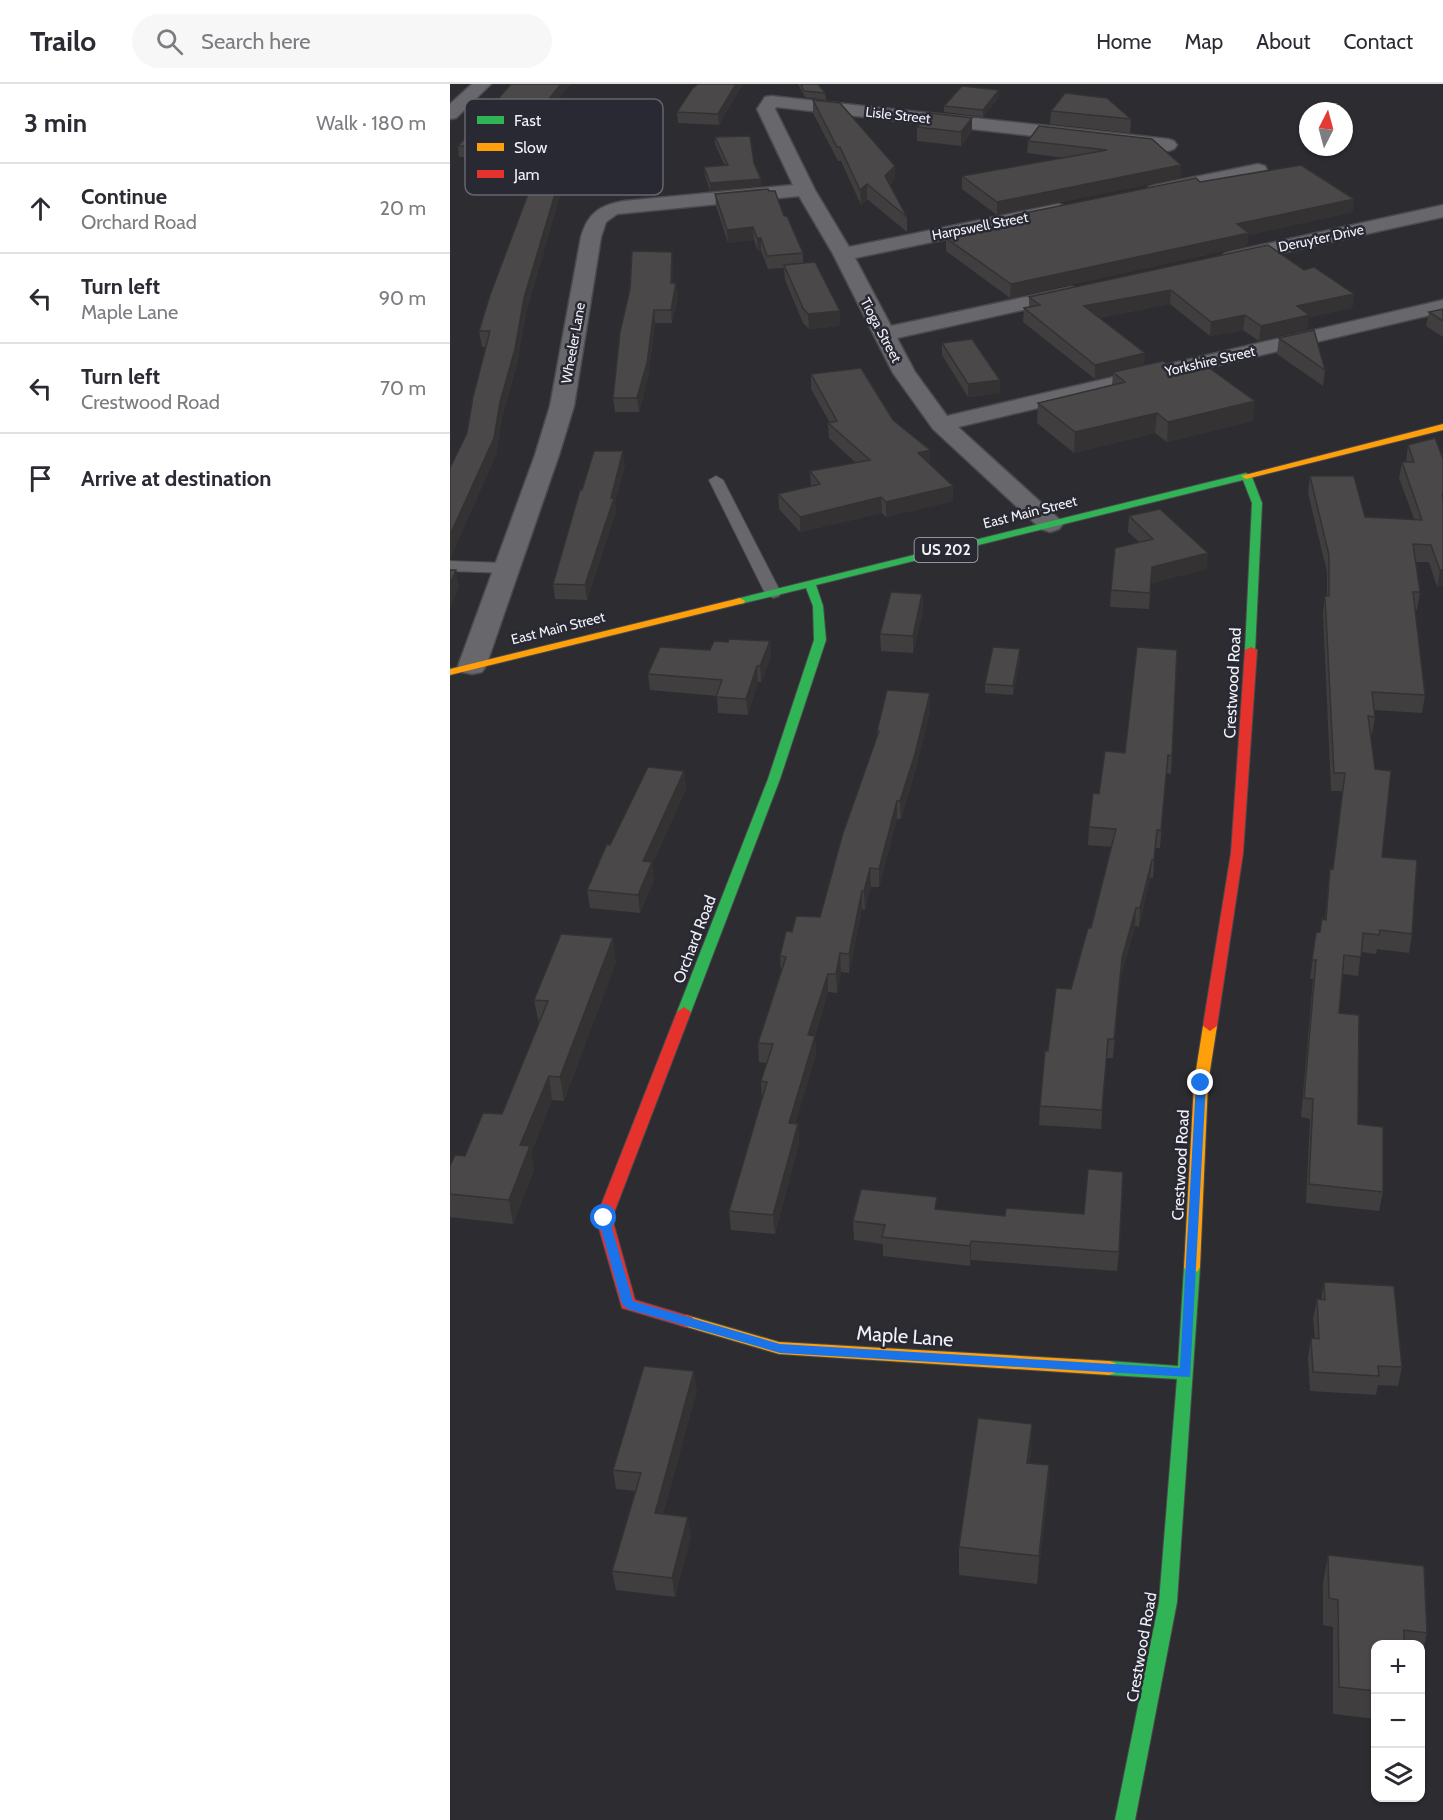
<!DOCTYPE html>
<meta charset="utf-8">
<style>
:root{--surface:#fff;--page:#f7f7f7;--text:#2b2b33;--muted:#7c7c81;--line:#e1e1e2}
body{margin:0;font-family:Cabin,sans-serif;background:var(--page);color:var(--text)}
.controls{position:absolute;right:18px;bottom:18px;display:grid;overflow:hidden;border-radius:12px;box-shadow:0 2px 4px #0004}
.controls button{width:54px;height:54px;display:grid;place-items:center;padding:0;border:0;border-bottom:2px solid var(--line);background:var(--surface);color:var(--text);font:30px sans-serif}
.compass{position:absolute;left:849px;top:18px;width:54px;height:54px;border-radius:50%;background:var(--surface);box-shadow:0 2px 4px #0004;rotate:6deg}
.stop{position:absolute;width:18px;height:18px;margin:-14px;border:4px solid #1a73e8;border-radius:50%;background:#fff}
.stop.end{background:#1a73e8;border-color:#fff;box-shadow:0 2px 6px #0008}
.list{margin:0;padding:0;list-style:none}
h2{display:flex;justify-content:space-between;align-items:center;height:78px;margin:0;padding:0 24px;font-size:26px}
h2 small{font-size:20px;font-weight:400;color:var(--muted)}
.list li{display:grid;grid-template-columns:39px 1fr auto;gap:18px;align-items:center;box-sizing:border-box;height:90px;padding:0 24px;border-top:2px solid var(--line)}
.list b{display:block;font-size:22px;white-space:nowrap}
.list p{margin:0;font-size:20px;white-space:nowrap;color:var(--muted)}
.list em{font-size:20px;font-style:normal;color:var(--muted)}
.icon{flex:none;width:33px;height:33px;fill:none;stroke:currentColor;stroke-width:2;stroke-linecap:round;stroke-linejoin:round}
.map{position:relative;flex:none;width:993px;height:1736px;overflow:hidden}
header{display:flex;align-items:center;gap:36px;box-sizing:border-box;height:84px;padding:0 30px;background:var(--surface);border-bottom:2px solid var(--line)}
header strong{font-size:28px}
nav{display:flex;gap:33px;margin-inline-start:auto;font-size:21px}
.search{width:420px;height:54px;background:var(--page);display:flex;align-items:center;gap:15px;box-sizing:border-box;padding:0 21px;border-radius:33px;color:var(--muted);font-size:22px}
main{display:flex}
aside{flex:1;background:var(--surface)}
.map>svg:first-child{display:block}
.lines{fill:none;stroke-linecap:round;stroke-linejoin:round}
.lane-casing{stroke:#49494e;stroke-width:2}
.street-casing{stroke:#49494e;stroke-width:3}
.fast-casing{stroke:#49494e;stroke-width:2}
.slow-casing{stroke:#49494e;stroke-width:2}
.jam-casing{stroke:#49494e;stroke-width:2}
.lane{fill:#68686c;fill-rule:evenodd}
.street{fill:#68686c;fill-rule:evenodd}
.fast{fill:#30b455;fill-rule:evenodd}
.slow{fill:#ff9f0a;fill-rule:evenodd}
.jam{fill:#e5322d;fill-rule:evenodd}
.wall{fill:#403e3f}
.shaded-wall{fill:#343233}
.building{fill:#4a4849;stroke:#343233;stroke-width:1.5}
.route{fill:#1a73e8}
.labels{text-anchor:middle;stroke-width:5;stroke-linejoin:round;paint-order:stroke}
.far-street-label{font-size:14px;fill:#f1f1f8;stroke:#292934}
.shield{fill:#292934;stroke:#b5b5bd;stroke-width:1.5}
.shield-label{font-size:15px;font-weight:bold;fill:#f1f1f8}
.street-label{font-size:16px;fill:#f1f1f8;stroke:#292934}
.near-street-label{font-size:20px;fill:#f1f1f8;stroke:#292934}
.key{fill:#292934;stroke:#65656f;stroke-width:1.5}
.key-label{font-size:16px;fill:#f1f1f8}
</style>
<header>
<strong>Trailo</strong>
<div class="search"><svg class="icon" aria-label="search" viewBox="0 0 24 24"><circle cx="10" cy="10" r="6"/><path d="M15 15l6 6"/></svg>Search here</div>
<nav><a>Home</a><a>Map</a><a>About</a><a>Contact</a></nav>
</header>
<main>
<aside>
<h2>3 min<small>Walk · 180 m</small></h2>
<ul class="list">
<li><svg class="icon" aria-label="ahead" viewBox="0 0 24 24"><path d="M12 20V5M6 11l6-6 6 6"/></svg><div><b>Continue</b><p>Orchard Road</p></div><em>20 m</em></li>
<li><svg class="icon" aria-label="left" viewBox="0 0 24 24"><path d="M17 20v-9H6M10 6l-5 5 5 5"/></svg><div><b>Turn left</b><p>Maple Lane</p></div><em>90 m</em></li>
<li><svg class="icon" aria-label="left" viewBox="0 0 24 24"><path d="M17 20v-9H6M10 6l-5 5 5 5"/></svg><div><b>Turn left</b><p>Crestwood Road</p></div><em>70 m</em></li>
<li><svg class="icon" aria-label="arrive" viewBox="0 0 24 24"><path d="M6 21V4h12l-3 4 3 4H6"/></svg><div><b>Arrive at destination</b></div></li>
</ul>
</aside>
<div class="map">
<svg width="993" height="1736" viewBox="0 0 993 1736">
<rect width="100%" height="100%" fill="#2c2c31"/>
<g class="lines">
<defs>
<path id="lane" d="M266,392L273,396L331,509L329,512L323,514L315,509L259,396Z
M0,477L55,479L63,484L55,489L0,487Z"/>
<path id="street" d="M22,0H41L6,34L0,35V20Z
M321,12L718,55L724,57L727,61L724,65L718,67L326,23L325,25L365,106L399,163L608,120L615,122L618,126L615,130L608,132L405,174L441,242L622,203L629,205L633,209L629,213L622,215L447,254L465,288L497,332L993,216V228L508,343L609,435L613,440L609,445L600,448L591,445L483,345L443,289L383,170L349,112L167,130L156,138L151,153L124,322L109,371L36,582L32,588L22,590L12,588L8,582L85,371L100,322L131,153C138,129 150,121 174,117L343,101L307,25L315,13Z
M808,80L815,82L817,86L815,90L706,113L699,111L696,107L699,103L706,101Z
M993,121V133L781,180L774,178L771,174L774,170L781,168Z"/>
<path id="fast" d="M796,389L802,393L812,419L805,568H797L795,566L802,419L793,396L366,501L373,522L376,556L330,695L241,928L239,931H229L227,928L318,695L364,556L363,522L356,504L290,520L285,517L286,515Z
M742,1177L748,1179L750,1183L727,1518L685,1736H665L709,1518L727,1295L659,1291L653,1289L651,1284L653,1279L659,1277L728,1282L734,1183L736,1179Z"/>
<path id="slow" d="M993,340V346L796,395L791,392Z
M290,514L295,517L294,519L0,591V585Z
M760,937L767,942L758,999L750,1183L748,1187L742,1189L736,1187L734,1183L744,999L753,942Z
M236,1231L329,1258L659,1277L665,1279L667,1284L665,1289L659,1291L329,1270L230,1241L228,1237L230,1233Z"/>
<path id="jam" d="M801,563L807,566L793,769L767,942L760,947L753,942L781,769L795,566Z
M234,923L241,928L162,1134L185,1216L242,1233L244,1237L242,1241L236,1243L172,1224L146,1134L227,928Z"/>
</defs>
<use href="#lane" class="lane-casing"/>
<use href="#street" class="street-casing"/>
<use href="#fast" class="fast-casing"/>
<use href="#slow" class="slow-casing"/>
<use href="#jam" class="jam-casing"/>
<use href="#lane" class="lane"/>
<use href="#street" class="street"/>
<use href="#fast" class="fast"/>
<use href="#slow" class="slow"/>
<use href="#jam" class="jam"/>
</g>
<path class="wall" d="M61,0L63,74L9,73L8,62Z
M248,0H293L269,41L228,39L227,28Z
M348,0H368L375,9L376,16L355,13Z
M549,13L533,33L494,28V22Z
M363,16L445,95L440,101L457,133V148L417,115L411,121L391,77H388L363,29Z
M601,27L681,35L680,49L600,40Z
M522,34V47L511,62L467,57V43Z
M589,42L731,81L730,94L547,131L512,105V92L615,74L577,69L578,57Z
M265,53L304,79L311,95V102L260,107L255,91L254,83L275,82L265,60Z
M115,94L76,229L67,280L52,334L46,371L0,475V384L17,349L36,263H32L29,247Z
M750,98L903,128L798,151L797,162L560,214L496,167V154L565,138V131Z
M265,110L334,132L353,169V179L390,227V242L359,245L353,239L335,196L334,184L318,185L311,167H308L304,156L278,159L266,122Z
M223,181L222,199L228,212L222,239H205L198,293L189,328H165L163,314Z
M854,186L904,210L902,224L859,233L857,245L809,257L793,246L760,252L720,220L649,234L695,281L728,287L803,337L717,358L705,349L624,369L587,339L588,319L662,301L663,291L645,295L573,238L574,224L579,223V213Z
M993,225V253L976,242L979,228Z
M829,254L875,286L873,302L827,270Z
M492,259L550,309L518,313L492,271Z
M361,290L443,336L480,380L503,417L436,433L432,429L350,448L329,425L328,410L361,402L360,387L406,379L379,354L378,339H380L361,305Z
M958,361L993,375V502L987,503L979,478H965L970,508L967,526H965L975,611L972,629L924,626L925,633L922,650H920L932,773L962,850L959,869L927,865L926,870L911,868L908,892L893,890L889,929L908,1040L933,1108L929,1127L856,1119L860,1035L851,1033L863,895H860L866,849L870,848L875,836L878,803L880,784L883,785L893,707H881L873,529L875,512H877V488L858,409L860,392L915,433L964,435L949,394L952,378H956Z
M175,381L165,419L166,428L137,516L105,515L103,500L132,406Z
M679,432L757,485L701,499L699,525L660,523L661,506L689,458L678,448Z
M472,510L473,527L463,569L431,567L430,550Z
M320,557L321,573L311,598H308L298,631L268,629L267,612L200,606L198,590L260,566L278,558Z
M570,565V574L563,611L535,609V600Z
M480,609V627L465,688L451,735H447L429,803H421L415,826L412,825L399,889L391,888L387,909L378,908L365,953L366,971L345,1039L348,1040L349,1059L325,1150L281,1146L279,1127L312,1015L311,997L317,979L309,978L308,959L331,887L330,872L342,848L370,833L427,654V647Z
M655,667L722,672L721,690L716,689L710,764H705L703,794H700L689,843L685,842L671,892L663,974H656L651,1045L589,1041L590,1022L598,967L621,905L641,844L662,763L638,761L639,743L649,710Z
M234,687L236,705L202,781L204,796L190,829L140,824L137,806L160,761Z
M166,878L114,1017L102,1016L81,1069L84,1086L63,1140L0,1133V1082L15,1072L52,1030L89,940L84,916Z
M487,1126L669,1168L667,1187L521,1176L520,1182L433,1172V1160L404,1156L403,1137Z
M874,1198L952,1283L948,1302L928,1301L926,1311L860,1307L858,1274L861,1254L865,1255L863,1235L867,1215L871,1216Z
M247,1306L213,1430L241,1452L225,1513L166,1506L162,1487L185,1407L166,1405L163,1386Z
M581,1368L579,1379L599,1381L598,1409L587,1500L509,1491V1463Z
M878,1471L977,1549L971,1576L970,1560H926V1635L883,1630V1543L873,1541V1499Z"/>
<path class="shaded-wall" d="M111,0H121L63,74L61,62Z
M286,0H293L269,41L268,30Z
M549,6V13L533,33V26Z
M522,34V47L511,62V48Z
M114,80L115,94L76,229L67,280L52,334L46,371L0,475V451L50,318L74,214Z
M731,81L730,94L547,131V118Z
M445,82V95L436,106L435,92Z
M311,95V102L260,107V99Z
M417,100V115L411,121L410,106Z
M904,115L903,128L798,151L797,162L560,214L561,200L787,140Z
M303,143L304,156L278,159L277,146Z
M307,154H311V167H308Z
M222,168L223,181L222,212L221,199Z
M226,199L228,212L222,239L221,226Z
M721,206L720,220L633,237L634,222Z
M904,210L902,224L859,233L857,245L809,257L811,242L847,222Z
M204,226L205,239L198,293L189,328L187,314Z
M390,227V242L359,245L358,230Z
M795,231L793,246L760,252L761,238Z
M695,269L694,284L663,288V291L645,295V281Z
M550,296V309L518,313V300Z
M805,317L803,337L717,358L718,338Z
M707,329L705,349L624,369L625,348Z
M480,366V381L468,369Z
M173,367L175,381L165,419L166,428L137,516L135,501Z
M503,402V417L436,433V418Z
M431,413L432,429L350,448V433Z
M758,469L757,485L701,499L702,483Z
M6,486L9,503L0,524V500Z
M990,486H993V502L987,503Z
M472,510L473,527L463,569V552Z
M320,557L321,573L311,598L310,582Z
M570,565V574L563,611V602Z
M307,582L308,598L298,631L296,615Z
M480,609V627L465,688L451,735L450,717Z
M234,687L236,705L202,781L204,796L190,829L188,811L193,777Z
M447,717V735L429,803V785Z
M702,776L700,794L689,843L690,824Z
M420,784L421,803L415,826L414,807Z
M412,807V825L399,889V870Z
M686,824L685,842L671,892L663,974L672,874Z
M163,854L166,878L114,1017L110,993Z
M390,869L391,888L387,909L386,890Z
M378,890V908L365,953L366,971L340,1058L339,1039L358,951Z
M99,992L102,1016L81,1069L84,1086L63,1140L59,1116L70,1061Z
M348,1040L349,1059L325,1150L323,1131Z
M521,1157V1176L520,1182V1162Z
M244,1287L247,1306L208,1448L205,1429Z
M582,1340L581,1368L576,1406L577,1379Z
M599,1381L598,1409L587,1500L589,1472Z
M238,1433L241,1452L225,1513L222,1494Z"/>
<path class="building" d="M61,0H111L61,62H8Z
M248,0H286L268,30L227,28L242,5Z
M351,0H368L375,9L354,7Z
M512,2L549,6L533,26L494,22Z
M615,9L657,14L681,35L601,27Z
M363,16L390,19L445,82L435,92L457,133L417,100L410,106L390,63H387Z
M480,29L522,34L511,48L467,43Z
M589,42L702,55L731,81L547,118L512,92L657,66L578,57Z
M300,52L304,79L311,95L260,99L254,83L278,81L265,53Z
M92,73L114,80L74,214L65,265L50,318L44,354L0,451V384L17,349L23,313L40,247H29L40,211Z
M851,81L904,115L787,140L799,149L561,200L496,154L573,137L565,131L746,94L750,98Z
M318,105L319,107H325L334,132H337L353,169L317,172L311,154H307L303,143L277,146L265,110Z
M818,161L854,186L864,183L904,210L847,222L859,231L811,242L795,231L761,238L721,206L634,222L695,269L645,281L574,224L590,221L579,213Z
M182,167L222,168L221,199H226L221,226H204L197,279L187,314H163L170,248L180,205Z
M365,178L390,227L358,230L353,224L334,181Z
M993,225V237L979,228Z
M864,246L875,286L829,254Z
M522,255L550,296L518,300L492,259Z
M713,277L728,287L755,281L805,317L718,338L707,329L625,348L588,319L675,298L663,288Z
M411,284L443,336L480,366L468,369L503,402L436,418L431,413L350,433L328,410L370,400L360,387L420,376L378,339L387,337L361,290Z
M985,354L993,375V410H992L993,417V486H990L981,461L963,460L970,508H963L975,611L922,608L925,633L918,632L925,685L941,687L932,773L967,776L962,850L930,846L929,851L913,849L911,873L894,871L889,929L909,931L908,1040L933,1043V1108L859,1100L863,1015L854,1014L866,876H862L866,849L870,848L872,835L876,836L880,784L883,785L895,689H884L875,512H879V471L860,392H904L915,433L972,436L952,378H964L958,361Z
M144,367H173L161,414H164L135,501L103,500L130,406H132Z
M710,425L758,469L702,483L700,509L661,506L665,464L703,455L679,432Z
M0,486H6L0,500Z
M441,508L472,510L463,552L430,550Z
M279,555L320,557L310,582H307L296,615L266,613L272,596L198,590L210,563L260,566L264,557L278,558Z
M543,563L570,565L563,602L535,600Z
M687,563L727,566L722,672L718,671L711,746H707L704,776H702L690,824H686L672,874L664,955H658L652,1026L590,1022L595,967H598L606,904L621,905L638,844H641L666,745L639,743L643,709L649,710L655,667L675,669Z
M437,606L480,609L465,670L450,717H447L429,785L420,784L414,807H412L399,870L390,869L386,890H378L358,951L365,952L339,1039L348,1040L323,1131L279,1127L317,998L311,997L323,960L308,959L336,873L330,872L336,847L342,848L346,832L370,833L393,749L429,647H427Z
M198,683L234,687L193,777L202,778L188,811L137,806L157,760L160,761Z
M111,850L163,854L110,993L99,992L70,1061L80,1062L59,1116L0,1110V1082L5,1071L15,1072L33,1029L52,1030L98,917L84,916Z
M638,1085L673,1088L669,1168L521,1157L520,1162L432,1153L435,1141L403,1137L411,1105L487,1113L485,1125L555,1132L556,1124L634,1130Z
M874,1198L944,1202L952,1283L928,1282L929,1292L863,1288L861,1254L869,1255L867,1215L875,1216Z
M194,1282L244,1287L205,1429L238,1433L222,1494L162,1487L191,1389L163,1386Z
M528,1334L582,1340L577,1379L599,1381L589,1472L509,1463Z
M878,1471L974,1482L977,1549L954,1546V1560H926V1607L889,1603L888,1516L879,1514Z"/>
<path class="route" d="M751,995L756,999L740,1293L330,1269L178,1225L172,1220L148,1134L154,1130L159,1134L183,1217L330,1260L730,1284L746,999Z"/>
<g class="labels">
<g class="far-street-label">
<text transform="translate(448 31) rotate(6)" y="5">Lisle Street</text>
<text transform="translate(530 142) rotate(-11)" y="5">Harpswell Street</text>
<text transform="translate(871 154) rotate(-12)" y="5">Deruyter Drive</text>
<text transform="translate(431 246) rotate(62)" y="5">Tioga Street</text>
<text transform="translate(123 259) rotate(-80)" y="5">Wheeler Lane</text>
<text transform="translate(760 277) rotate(-13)" y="5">Yorkshire Street</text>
<text transform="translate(580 428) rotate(-14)" y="5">East Main Street</text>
<text transform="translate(108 544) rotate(-14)" y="5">East Main Street</text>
</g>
<rect class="shield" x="464.5" y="454" width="63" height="24" rx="4.5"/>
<g class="shield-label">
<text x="496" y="471">US 202</text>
</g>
<g class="street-label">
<text transform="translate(782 599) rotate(-87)" y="6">Crestwood Road</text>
<text transform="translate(244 855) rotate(-69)" y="6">Orchard Road</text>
<text transform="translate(730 1081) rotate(-87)" y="6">Crestwood Road</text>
<text transform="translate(691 1563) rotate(-80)" y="6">Crestwood Road</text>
</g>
<g class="near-street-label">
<text transform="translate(455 1252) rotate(4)" y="7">Maple Lane</text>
</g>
</g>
<rect x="15" y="15" width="198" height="96" rx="9" class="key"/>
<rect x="27" y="32" width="27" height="8" fill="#30b455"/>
<rect x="27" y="59" width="27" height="8" fill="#ff9f0a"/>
<rect x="27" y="86" width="27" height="8" fill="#e5322d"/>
<g class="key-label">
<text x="64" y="42">Fast</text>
<text x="64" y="69">Slow</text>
<text x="64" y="96">Jam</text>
</g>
</svg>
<div class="controls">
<button>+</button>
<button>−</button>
<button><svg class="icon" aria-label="layers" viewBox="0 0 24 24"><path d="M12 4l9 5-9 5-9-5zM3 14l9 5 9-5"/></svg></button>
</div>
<svg class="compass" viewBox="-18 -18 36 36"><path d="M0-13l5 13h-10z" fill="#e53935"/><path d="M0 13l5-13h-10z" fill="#7c7c81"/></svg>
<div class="stop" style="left:154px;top:1134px"></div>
<div class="stop end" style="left:751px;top:999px"></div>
</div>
</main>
